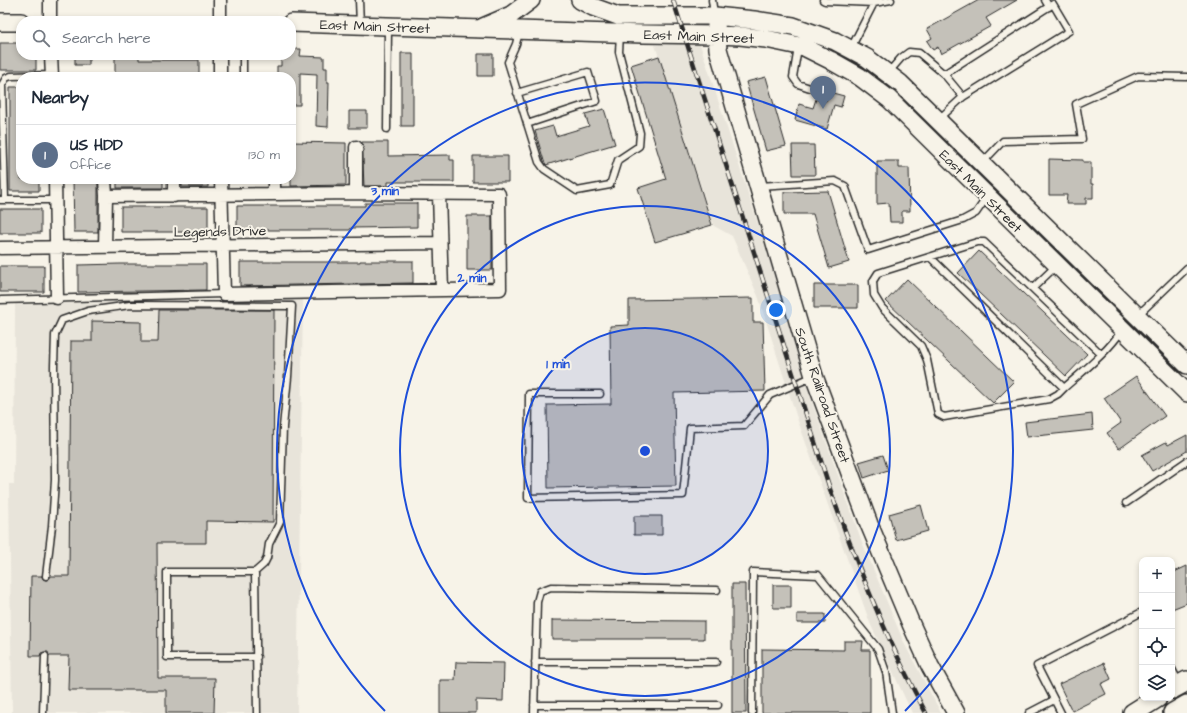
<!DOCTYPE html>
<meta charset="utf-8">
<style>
:root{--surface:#fff;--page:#f2f2f3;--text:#1f2937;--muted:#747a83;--line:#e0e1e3;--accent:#111827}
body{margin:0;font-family:"Architects Daughter",sans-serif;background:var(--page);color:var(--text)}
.controls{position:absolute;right:12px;bottom:12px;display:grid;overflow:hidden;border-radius:8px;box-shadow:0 2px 6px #0003}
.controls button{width:36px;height:36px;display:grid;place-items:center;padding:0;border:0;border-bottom:1px solid var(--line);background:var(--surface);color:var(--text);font:20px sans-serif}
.you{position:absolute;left:776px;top:310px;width:14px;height:14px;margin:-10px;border:3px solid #fff;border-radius:50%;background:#1a73e8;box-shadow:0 0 0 6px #1a73e833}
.badge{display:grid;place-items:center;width:26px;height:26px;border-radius:50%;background:var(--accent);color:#fff;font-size:13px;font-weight:700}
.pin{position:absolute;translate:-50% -33px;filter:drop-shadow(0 1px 2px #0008)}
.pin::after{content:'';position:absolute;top:21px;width:14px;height:12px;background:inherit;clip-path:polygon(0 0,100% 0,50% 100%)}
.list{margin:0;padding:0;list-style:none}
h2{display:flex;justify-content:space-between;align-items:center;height:52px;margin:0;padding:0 16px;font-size:17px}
h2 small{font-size:13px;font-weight:400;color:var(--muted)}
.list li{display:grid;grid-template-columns:26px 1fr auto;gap:12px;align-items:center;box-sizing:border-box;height:60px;padding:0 16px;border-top:1px solid var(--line)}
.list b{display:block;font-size:15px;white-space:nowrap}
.list p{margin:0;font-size:13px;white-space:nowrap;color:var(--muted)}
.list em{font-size:13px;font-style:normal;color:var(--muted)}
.icon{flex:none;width:22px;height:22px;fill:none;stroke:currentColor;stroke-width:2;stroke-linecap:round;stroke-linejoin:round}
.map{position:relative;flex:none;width:1187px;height:713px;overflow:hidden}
.search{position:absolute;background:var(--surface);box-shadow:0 2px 6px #0003;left:16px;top:16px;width:280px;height:44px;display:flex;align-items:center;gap:10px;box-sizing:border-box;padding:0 14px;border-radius:16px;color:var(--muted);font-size:15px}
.panel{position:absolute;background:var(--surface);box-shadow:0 2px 6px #0003;left:16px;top:72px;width:280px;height:112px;border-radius:16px}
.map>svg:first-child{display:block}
.built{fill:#e8e4da}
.building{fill:#c4c1b9;stroke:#2b2b2b}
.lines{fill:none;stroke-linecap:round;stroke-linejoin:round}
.lane-casing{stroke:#2b2b2b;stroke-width:9}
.street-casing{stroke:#2b2b2b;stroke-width:15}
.secondary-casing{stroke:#2b2b2b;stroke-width:20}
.primary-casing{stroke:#2b2b2b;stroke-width:22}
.lane{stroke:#f7f3e8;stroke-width:6}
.street{stroke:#f7f3e8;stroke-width:12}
.secondary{stroke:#f7f3e8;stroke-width:17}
.primary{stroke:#f7f3e8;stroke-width:19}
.rail-casing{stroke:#2b2b2b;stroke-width:4.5}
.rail{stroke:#f7f3e8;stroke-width:3;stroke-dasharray:9;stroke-linecap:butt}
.ring{fill:none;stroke:#1d4ed8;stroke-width:2}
.labels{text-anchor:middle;stroke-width:4;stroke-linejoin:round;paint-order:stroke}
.street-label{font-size:14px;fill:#2b2b2b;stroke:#f7f3e8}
.centre{fill:#1d4ed8;stroke:#f7f3e8;stroke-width:2}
.ring-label{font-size:12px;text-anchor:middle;font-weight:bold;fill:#1d4ed8;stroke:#f7f3e8;stroke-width:4;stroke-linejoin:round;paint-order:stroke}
</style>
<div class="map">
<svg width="1187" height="713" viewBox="0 0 1187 713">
<rect width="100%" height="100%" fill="#f7f3e8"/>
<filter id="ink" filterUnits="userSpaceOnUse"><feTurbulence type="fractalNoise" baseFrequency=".025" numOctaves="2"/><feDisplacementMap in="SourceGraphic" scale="8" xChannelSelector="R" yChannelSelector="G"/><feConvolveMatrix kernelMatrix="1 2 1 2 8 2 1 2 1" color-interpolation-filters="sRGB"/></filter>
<g filter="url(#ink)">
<path class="built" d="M700,44L777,283L813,405L862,542L905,645L941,713H912L870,623L797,418L758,296L732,236L714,226L655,45Z
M303,299L297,713H12L9,484H14L15,304Z"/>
<path class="building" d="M979,0H1017L986,18L991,26L941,54L938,47L933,50L927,41L932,38L927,29Z
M0,43H21V55H36V70H0Z
M291,49H301L300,56L324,57V68H327V82H329L328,127L316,126L317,74L300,73V105H291V77H277V66H281V55H291Z
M401,53H413V126H401Z
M478,54H493V76H478Z
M75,55H89V65H75Z
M115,55H139V60H199V77H127V75H115Z
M659,56L712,225L655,242L638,188L666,179L631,65Z
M766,77L786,146L766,151L746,82Z
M10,87H21V179H39V191H10Z
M829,92L844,96L841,107L834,105L827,129L795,120L799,104L813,108L816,99L826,101Z
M604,109L615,144L546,165L544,161L535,131L553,126L556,136L589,126L585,114Z
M349,111H367V128H349Z
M291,142L346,143V185L291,186Z
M362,142H388V156L450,155V160H454V182H388V186H364Z
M792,145H814L815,175H793Z
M473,156H508V182H473Z
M1049,159L1083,160V162H1091V184H1093V198H1086V204H1066L1067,195H1049Z
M877,161H899V168H909L910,211H902V222H890L889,203L877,204Z
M73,179H98V232H74Z
M117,179H163V188H117Z
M182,179H208V187H182Z
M828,191L849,262L829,268L813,214H784V192Z
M365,203H417V227L351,228L350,230H237V206H365Z
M121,207H208V232H121Z
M0,209H41V233H0Z
M467,216H492V270H467Z
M979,251L1087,354L1066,376L958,273Z
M360,261H413V283L240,286V262H360Z
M120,264H206V290L78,292V265Z
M0,266H44V292H0Z
M907,279L1014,382L993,403L886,301Z
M814,285H858V308H814Z
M753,298V322H763L765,391L674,393L676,486L548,488L547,405L611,404L610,326L629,325V300Z
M159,310H274L273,522L206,521V543H157L158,678H215L214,713H166V690H68L69,656H49L48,652H45L41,653L40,656H30L31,576H42L43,579L46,580L49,579L51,576H69L71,341H92V321L141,322V342H158Z
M1136,376L1165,416L1119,449L1107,433L1121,423L1104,398Z
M1092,414L1093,430L1027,437L1025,422Z
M1187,435V451L1152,471L1142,455L1166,442L1168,445Z
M883,455L888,470L864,478L859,462Z
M921,505L928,531L896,540L889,514Z
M634,516H662V535H634Z
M1187,566V603L1172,609V573Z
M732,584H745L746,713H732Z
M773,585H791V608H773Z
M797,614H825V623H797Z
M552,620L704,621V639H552Z
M844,641H863L862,650H870V713H762V649L844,650Z
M456,662L504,663L503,701L476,700V713H440V680H455Z
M1104,663L1111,679L1101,684L1106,694L1072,711L1059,684Z"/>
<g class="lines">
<defs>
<path id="lane" d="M359,0L360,24
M712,0L714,14
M823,0L825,1L874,3L891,0
M1045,0L1049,7
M519,32L516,44L508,62L539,162L544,169L577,191L610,185L618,160L639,146L640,133L619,52L620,34
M798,48L793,77L798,84L822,92
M851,48L875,1
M888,73L901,58L909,52L919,53L944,74L1053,4L1069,31L963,97L939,119
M944,74L963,97
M243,77V55
M517,93L588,72L597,101L527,124
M387,129L388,28
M983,162L1003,141L1082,139L1076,104L1138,76L1187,77
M760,186L835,181L845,186L868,250L963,220L976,213L987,197
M0,200H55
M5,200L2,85L6,78L11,76L52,75
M930,257L1064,388
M1033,288L1057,265
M0,300L224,294
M1138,315L1187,268
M1101,354L984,242H977L878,273L873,281L874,295L882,308L921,346L927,360L938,414L944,417L1049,399L1058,394L1064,388C1083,371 1108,352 1122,330
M600,394H529L528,498L683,495L690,428L744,426L770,395L812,377
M1126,503L1187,461
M255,572L257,713
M46,576L52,526L55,480L54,366L55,335L62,320L88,311L130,305L292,306L288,377L283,427L280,522L269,544L267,558L264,564L255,572H167V657H257
M535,662H716
M1172,669L1179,683
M534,705H718
M43,713L45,656
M534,713L537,602L540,591L551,587L717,590
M752,713L753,572L818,575L878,649L886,672L892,713
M1029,713L1054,700
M1061,713L1037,666L1142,612"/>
<path id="street" d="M50,0V21
M220,21V0
M51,55L52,77
M220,55V77
M55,179L57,298
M105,179L106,196L356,193V147
M174,179V196
M221,179L224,294L500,289L499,194L356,193
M274,194V179
M439,194L442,290
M105,247L106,196
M0,248L439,243"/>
<path id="secondary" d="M580,0L593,7L618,16H715L754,20L793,26L835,41L867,58L900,83L1187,365
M0,22H21
M291,23L643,34L717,35L740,36L766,39L804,47L830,60L860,77L889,99L1187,393
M716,24L718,49L814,376L869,524L911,624L930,666L956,713
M483,27L511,15L531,0"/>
<path id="primary" d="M1172,689L1187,681
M1133,713L1157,698
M1173,713L1187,705"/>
</defs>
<use href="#lane" class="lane-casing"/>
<use href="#street" class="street-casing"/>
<use href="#secondary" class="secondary-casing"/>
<use href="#primary" class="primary-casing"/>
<use href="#lane" class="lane"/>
<use href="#street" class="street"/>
<use href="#secondary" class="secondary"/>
<use href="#primary" class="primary"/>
<defs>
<path id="rail" d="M673,0L830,489C857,566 887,641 926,713"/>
</defs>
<use href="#rail" class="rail-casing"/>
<use href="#rail" class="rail"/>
</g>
</g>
<circle cx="645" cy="451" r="123" fill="#1d4ed8" fill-opacity=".12"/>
<g class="ring">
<circle cx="645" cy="451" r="123"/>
<circle cx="645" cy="451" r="245"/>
<path d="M385 711A368 368 0 1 1 905 711"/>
</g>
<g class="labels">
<g class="street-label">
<text transform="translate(375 26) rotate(2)" y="5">East Main Street</text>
<text transform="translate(699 36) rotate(2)" y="5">East Main Street</text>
<text transform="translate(981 191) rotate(45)" y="5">East Main Street</text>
<text transform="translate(220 231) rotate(-1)" y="5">Legends Drive</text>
<text transform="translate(823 395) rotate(71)" y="5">South Railroad Street</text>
</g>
</g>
<circle cx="645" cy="451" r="6" class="centre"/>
<g class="ring-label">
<text x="385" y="195">3 min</text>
<text x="472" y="282">2 min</text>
<text x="558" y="368">1 min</text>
</g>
</svg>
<div class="controls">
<button>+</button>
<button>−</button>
<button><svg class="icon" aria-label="locate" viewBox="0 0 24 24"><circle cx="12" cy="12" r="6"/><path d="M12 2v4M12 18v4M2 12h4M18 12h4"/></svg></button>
<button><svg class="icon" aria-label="layers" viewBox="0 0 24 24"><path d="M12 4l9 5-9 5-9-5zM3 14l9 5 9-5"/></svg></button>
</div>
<div class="you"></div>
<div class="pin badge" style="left:823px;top:109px;background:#5c6f8a">1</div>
<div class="search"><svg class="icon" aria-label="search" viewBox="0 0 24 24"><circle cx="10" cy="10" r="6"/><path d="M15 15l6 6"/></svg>Search here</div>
<section class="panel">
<h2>Nearby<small></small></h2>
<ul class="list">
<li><span class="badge" style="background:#5c6f8a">1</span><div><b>US HDD</b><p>Office</p></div><em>130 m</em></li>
</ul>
</section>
</div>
